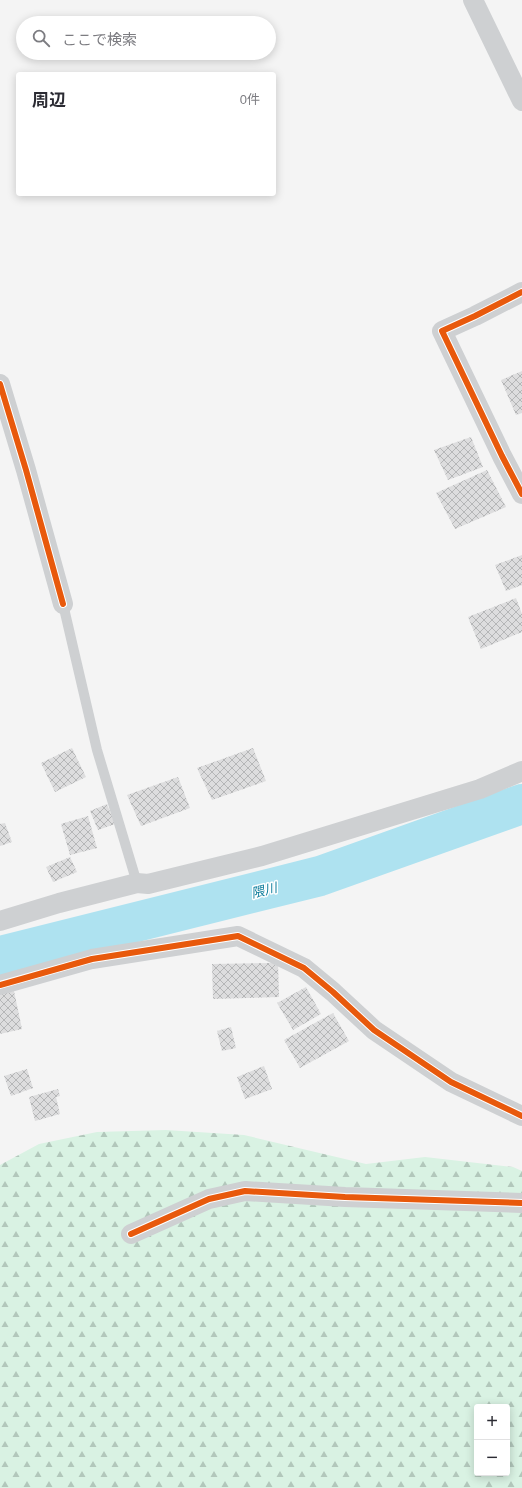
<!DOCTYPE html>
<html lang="ja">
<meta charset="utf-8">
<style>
:root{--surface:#fff;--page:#f7f7f7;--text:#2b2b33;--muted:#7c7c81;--line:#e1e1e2}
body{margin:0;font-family:Arial,"Noto Sans JP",sans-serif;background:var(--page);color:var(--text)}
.controls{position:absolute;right:12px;bottom:12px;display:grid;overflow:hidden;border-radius:4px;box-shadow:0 2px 10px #0003}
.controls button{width:36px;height:36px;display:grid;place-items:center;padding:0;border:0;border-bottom:1px solid var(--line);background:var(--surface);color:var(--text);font:20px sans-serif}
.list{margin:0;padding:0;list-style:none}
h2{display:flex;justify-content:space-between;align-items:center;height:52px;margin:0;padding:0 16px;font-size:17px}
h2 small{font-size:13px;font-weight:400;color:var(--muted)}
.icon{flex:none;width:22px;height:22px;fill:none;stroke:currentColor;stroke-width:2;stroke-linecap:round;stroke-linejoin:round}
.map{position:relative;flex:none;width:522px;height:1488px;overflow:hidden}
.search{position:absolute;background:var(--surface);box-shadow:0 2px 10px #0003;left:16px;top:16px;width:260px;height:44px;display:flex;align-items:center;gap:10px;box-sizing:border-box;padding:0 14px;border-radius:22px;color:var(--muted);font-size:15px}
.panel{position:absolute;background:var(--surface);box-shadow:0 2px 10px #0003;left:16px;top:72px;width:260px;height:124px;border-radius:4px}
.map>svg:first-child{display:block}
.forest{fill:url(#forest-firs);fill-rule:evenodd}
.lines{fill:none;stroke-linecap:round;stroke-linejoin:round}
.river{stroke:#aee2f0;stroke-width:40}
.building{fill:url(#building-cross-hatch)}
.lane{stroke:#ced0d2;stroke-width:10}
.street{stroke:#ced0d2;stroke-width:20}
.cycleway-casing{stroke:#fff;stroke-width:8}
.cycleway{stroke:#e8590c;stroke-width:6}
.labels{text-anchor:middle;stroke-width:3;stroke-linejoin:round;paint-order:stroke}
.water-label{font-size:13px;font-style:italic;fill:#0c7c9b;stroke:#fff}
</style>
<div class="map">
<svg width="522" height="1488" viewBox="0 0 522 1488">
<defs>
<pattern id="forest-firs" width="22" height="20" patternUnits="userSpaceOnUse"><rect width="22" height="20" fill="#d9f2e3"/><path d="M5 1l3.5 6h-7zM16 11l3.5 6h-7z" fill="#b2c7bb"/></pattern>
<pattern id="building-cross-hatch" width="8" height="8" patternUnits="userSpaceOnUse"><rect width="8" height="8" fill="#ddddde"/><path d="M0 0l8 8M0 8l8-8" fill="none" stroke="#b5b6b7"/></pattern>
</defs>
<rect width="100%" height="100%" fill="#f4f4f4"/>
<path class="forest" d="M166,1130L244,1135L366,1164L425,1157L513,1167L522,1171V1488H0V1165L39,1144L97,1132ZM477,1407H507V1473H477Z"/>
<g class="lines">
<path class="river" d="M0,956L320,876L522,804"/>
</g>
<path class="building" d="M522,371V413L516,415L501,380Z
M471,437L483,467L448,480L434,450Z
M487,470L506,507L455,529L436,493Z
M522,555V585L506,591L495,565Z
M516,598L522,614V632L481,649L468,617Z
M72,748L86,777L55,792L41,763Z
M253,748L266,781L212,800L197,768Z
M178,777L190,808L141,826L127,795Z
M107,804L115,824L98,830L90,811Z
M88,816L97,848L70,855L61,824Z
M5,823L12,842L0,846V824Z
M70,857L77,872L53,882L46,867Z
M278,963L279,997L213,999L212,964Z
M306,987L321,1014L293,1030L277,1003Z
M14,991L22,1029L0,1034V994Z
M333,1013L349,1041L300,1068L284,1040Z
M231,1027L236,1048L222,1051L217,1031Z
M264,1066L272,1089L245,1099L237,1077Z
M27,1069L33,1088L11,1096L4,1076Z
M58,1089L60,1096L56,1097L60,1114L35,1121L29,1097Z"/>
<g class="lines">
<path class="lane" d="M63,604L97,750L137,883"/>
<path class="street" d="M473,0L522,101
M522,292L475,316L442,331L502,456L522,494
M0,384L26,470L63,604
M0,921L59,903L137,883L148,884L262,856L480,789L522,771
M0,985L92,959L238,936L304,968L333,992L374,1030L451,1082L522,1116
M131,1234L209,1199L245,1191L345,1197L522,1203"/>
<defs>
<path id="cycleway" d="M522,292L475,316L442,331L502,456L522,494
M0,384L26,470L63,604
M0,985L92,959L238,936L304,968L333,992L374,1030L451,1082L522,1116
M131,1234L209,1199L245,1191L345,1197L522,1203"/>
</defs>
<use href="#cycleway" class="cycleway-casing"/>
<use href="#cycleway" class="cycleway"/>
</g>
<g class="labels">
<g class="water-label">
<text transform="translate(264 890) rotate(-14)" y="5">隈川</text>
</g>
</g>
</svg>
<div class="controls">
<button>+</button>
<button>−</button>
</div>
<div class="search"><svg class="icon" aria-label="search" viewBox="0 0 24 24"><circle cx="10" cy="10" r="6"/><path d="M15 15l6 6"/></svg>ここで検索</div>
<section class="panel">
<h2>周辺<small>0件</small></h2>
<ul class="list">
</ul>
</section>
</div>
